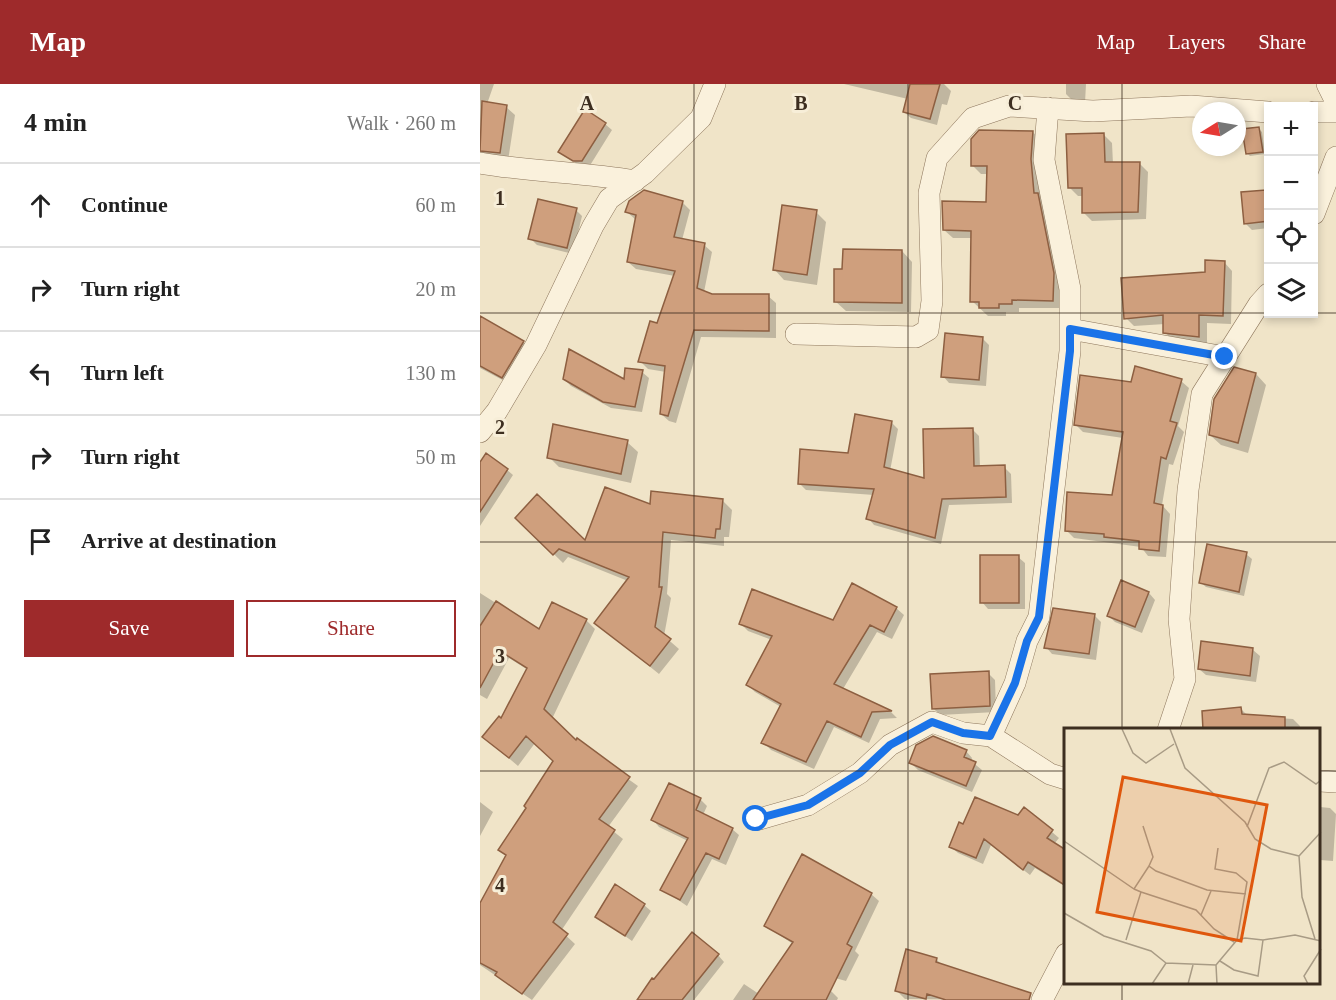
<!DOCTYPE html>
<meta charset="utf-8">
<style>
:root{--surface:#fff;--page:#f6f6f6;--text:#222;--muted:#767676;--line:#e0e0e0;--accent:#9e2a2b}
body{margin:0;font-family:"Times New Roman",serif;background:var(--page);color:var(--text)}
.controls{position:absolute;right:18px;top:18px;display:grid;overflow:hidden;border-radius:0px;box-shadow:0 3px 9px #0003}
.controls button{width:54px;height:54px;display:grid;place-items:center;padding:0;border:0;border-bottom:2px solid var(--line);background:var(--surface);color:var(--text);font:30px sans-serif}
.compass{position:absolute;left:712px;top:18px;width:54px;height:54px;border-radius:50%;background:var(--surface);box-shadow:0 3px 9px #0003;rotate:259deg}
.stop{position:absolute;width:18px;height:18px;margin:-14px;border:4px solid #1a73e8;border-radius:50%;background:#fff}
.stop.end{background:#1a73e8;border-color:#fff;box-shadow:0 2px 6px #0008}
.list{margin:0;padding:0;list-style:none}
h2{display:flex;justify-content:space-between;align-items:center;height:78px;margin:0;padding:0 24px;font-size:26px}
h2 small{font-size:20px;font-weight:400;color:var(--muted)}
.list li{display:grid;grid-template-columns:39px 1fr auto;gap:18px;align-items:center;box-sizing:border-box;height:84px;padding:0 24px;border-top:2px solid var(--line)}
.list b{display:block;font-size:22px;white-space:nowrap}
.list em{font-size:20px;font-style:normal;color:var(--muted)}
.actions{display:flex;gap:12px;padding:18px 24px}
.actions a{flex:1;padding:14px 0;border:2px solid var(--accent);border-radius:0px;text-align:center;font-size:21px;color:var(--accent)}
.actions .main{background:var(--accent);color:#fff}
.icon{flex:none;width:33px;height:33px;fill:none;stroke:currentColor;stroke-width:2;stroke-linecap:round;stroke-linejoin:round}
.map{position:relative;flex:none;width:856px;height:916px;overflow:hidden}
header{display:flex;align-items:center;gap:36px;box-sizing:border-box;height:84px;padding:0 30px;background:var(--accent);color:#fff}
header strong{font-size:28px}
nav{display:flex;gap:33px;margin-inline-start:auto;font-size:21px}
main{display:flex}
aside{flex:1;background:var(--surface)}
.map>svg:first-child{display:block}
.shadow{fill:#0003}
.building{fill:#cf9f7d;stroke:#8d5f41;stroke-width:1.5}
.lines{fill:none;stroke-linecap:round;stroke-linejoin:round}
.minor-casing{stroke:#8d765c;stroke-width:22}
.minor{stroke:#faf1dc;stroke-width:21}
.route{stroke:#1a73e8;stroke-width:8}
.grid{fill:none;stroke:#3d2e20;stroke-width:1.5;stroke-opacity:0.55}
.inset-road{fill:none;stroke:#a89b85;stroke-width:1.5}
.view{fill:#df570d;fill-opacity:0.15;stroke:#df570d;stroke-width:3}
.inset-edge{fill:none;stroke:#3d2e20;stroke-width:3}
.grid-label{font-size:20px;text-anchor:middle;font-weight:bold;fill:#3d2e20;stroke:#f7eed8;stroke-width:6;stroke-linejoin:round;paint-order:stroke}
</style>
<header>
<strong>Map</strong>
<nav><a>Map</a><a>Layers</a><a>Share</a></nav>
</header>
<main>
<aside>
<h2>4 min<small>Walk · 260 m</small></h2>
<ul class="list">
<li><svg class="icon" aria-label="ahead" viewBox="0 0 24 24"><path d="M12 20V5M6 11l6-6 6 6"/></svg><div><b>Continue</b></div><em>60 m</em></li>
<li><svg class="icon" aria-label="right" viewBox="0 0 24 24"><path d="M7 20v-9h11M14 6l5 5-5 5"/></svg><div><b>Turn right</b></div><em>20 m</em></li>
<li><svg class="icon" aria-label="left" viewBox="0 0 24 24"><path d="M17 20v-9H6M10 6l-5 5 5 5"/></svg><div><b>Turn left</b></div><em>130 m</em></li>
<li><svg class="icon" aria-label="right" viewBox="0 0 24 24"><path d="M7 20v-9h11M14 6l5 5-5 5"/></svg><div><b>Turn right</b></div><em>50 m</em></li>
<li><svg class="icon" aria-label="arrive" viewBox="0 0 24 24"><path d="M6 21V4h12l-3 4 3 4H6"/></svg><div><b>Arrive at destination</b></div></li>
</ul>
<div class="actions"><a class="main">Save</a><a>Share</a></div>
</aside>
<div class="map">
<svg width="856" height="916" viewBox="0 0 856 916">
<rect width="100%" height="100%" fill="#f0e4c8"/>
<path class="shadow" d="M0,0H14L7,20L26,23L35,31L28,77L0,75Z
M364,0H464L471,7L467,21L462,20L457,41L431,34L424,28L428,15Z
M586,0H606L605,19H595L586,10Z
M125,40L132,46L109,83H101L80,67Z
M779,45L782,48L785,70L770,72L767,69Z
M553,48L561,57L581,198V224H539V228H526V232H508L492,217L493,154H473L464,146L508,119V90H501L493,82Z
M624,51L632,59L633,80H660L668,88L666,135L612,137L603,128V112H598L590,104Z
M786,107L788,110V144L772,146L765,139Z
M203,119L210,126L202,156L224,161L232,168L224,208L232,211L288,212L296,219V254L221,253L196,339L189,337L181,330L186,288L168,285L160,277L178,241L195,192L156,185L148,178L156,136L147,128Z
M96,126L102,132L93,170L57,161L50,154Z
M336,128L346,138L337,201L304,196L294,185Z
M422,167L432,178L431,228L366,227L355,217L364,187Z
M744,178L752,187L751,240L727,239V261L693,257L685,248V240L654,242L646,234Z
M0,235L43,258L50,265L30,300L0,284Z
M502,254L509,261L506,302L469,299L463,292Z
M755,285L776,290L786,301L768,369L741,361L730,351Z
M162,288L169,294L162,328L131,324L91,302L84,295L145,298Z
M701,297L709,304L698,342L704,348L693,381L689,380L682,421L690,430L686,473L668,472L661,463L594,454L586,446L634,413L643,354L603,348L596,341L652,300Z
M411,338L418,345L410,387L446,396L492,345L499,352L500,384L524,383L531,390L532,419L469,421L461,460L394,441L388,434L394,411L326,406L319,399L369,370Z
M147,358L158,368L151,399L79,383L69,373Z
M0,381L27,386L33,391L0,442Z
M243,417L252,426L249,453H244V462L191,456L187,510L191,514L184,552L199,565L179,590L116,539L148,497L88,473L83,479L37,434L105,458L171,422Z
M766,470L772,475L764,512L726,503L720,498Z
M538,473L545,479V525H508L502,518Z
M642,498L669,509L675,516L662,549L635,538L628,531Z
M0,509L60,547L73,520L106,536L115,545L72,635L96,658L158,702L128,743L143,755L81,847L95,860L52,916L0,881V823L27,773L20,766L48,724L74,677L55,659L38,682L4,653L22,636L48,586L29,574L7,615L0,611Z
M416,524L424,531L412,555L397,548L363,605L411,628L417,634L400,635L389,659L354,643L334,685L291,666L283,658L301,623L275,608L268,601L292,556L268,547L260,539L354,538Z
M614,531L621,538L616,576L572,570L566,563Z
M773,566L780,572L776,598L726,591L719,585Z
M508,589L515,596L516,628L460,631L453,624Z
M761,625L768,632L813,635L820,642L819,646H725Z
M486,667L492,674L491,677L502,686L492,708L438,686L431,679Z
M220,715L227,722L223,731L252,745L259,751L246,781L232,775L207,822L182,805L208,757L179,743L173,736Z
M0,718L13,728L0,752Z
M840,723L850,724L856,730L853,777L840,776Z
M545,725L579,754L574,760L586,767V803L555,784L550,791L511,761L503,780L478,769L471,763L484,742L538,733Z
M391,810L399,817L375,867L379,871L366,897L323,885L350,906L358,914L357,916H253L264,900L279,910L313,860L286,842Z
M164,821L171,827L152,857L117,832Z
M238,871L244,878L214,916H159Z
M456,875L462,881L515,897L546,916L425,915L416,906Z"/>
<path class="building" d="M430,0H460L450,35L423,28Z
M2,17L27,21L20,69L0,67Z
M105,25L126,39L102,77H93L78,68Z
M779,43L783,68L766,70L762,45Z
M499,46L553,47L551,75L554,109H558L574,189L573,217L532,216V220H519V224H499V218H490L491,147L463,146L462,117L506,118L507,82H491V55Z
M624,49L625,78H660L658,128L602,129V104H588L586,50Z
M164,106L203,117L194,153L225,159L217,204L232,210H289V247L214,246L188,332L180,330L185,282L158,278L170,237L177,239L195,187L147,178L156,131L145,128L149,117Z
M786,106L789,137L764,140L761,108Z
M58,115L97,124L87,164L48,155Z
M302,121L337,126L327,191L293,186Z
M363,165L422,166V219L354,218V185H362Z
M725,176L745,177L743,232L719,231V253L683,249V231L644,235L641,194L725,188Z
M0,232L44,257L22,294L0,282Z
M465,249L503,253L499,296L461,293Z
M89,265L144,295L145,284L163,286L155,323L123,318L83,295Z
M655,282L702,295L690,337L697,339L686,375L681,373L674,419L683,421L679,467L659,465V457L624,453V450L585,447L587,408L632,411L643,348L594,341L600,291L651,298Z
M754,283L776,289L758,359L729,351L734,315Z
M375,330L412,337L404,383L444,394L443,345L493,344L494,382L525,381L526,413L462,415L455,454L386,435L394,405L318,400L320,365L368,369Z
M73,340L148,356L141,390L67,374Z
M6,369L28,385L0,428V378Z
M125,403L170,420L171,407L243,415L240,445H236L235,454L183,448L179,503H182L175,543L191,555L170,582L114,539L149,493L79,465L73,471L35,434L57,410L105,456Z
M727,460L767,468L759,508L719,499Z
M500,471H539V519H500Z
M641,496L669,508L655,543L627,532Z
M372,499L417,523L404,548L390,541L354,600L412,627L392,628L381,653L347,637L326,678L281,659L301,620L266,601L292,552L259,540L272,505L353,536Z
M16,517L59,545L72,518L107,535L64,625L96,656L97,654L150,693L119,735L135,746L73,838L88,850L42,910L15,891L17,888L0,879V819L26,771L18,766L46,724L44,722L73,677L46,652L29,674L2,653L19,632L21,634L47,584L20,567L0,604V542Z
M573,524L615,530L609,570L564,564Z
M721,557L773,564L770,592L718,585Z
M509,587L510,622L452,625L450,590Z
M761,623L762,630L805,633V646H723L722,627Z
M453,652L487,666L484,673L496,678L486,702L429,679L436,661Z
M189,699L221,714L216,726L253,744L239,775L226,769L200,816L180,806L208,754L171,736Z
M495,713L538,731L544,723L573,746L567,754L586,766V802L548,778L543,786L504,755L496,774L469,763L479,738L483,740Z
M322,770L392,809L367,860L372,863L346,916H273L313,858L284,842Z
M135,800L165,820L145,852L115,833Z
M212,848L239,870L202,916H157L172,894L174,895Z
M426,865L457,874L456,878L551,909L549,916H466L447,910L446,915L415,907Z"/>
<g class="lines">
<defs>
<path id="minor" d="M847,0L856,18
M834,28H856
M0,79C51,88 103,88 155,97
M834,130L856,73
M590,245L745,273
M316,250L436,253L448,246L452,217L449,109L457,74L493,34L529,22L613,27L711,22L788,28
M0,348L17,327L56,261L113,142L129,115L165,89L221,34L235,0
M688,646L705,595L699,535L708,406L722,310L779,220L788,210
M511,652L570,690L586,695
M840,697L856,698
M276,736L328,721L380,689L410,661L452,638L483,649L511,652L535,599L547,557L559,533L590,267V205L564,76L568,24
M562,916L586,870"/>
</defs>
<use href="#minor" class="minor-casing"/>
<use href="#minor" class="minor"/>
</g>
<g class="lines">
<path class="route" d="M276,735L328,721L380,689L410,661L452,638L483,649L510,652L535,599L547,557L559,533L590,267V245L745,273"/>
</g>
<path class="grid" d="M214,0V916M428,0V916M642,0V646M0,229H788M834,229H856M0,458H856M0,687H586M840,687H856M642,900V916"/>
<g transform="translate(584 644)">
<rect width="256" height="256" fill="#f0e4c8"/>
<path class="inset-road" d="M58,1L69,25L82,35L110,16M106,1L121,40L181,94L191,111L207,121L235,128M79,98L89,129L85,138L92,143L143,162L182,166M183,99L205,40L220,34L252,56L257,52M0,113L70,161L85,138M154,120L151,141L172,145L183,154L173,212M77,164L132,182L150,201L170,214M0,185L40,208L87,223L102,235M137,187L147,163M251,211L238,169L235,128L257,104M62,212L77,164L70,161M156,233L170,242L194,248L199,212M152,237L153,256M88,256L102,235L152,237L173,212L181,210L199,212L231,207L257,213M124,256L129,237M244,256L240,248L257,221"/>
<path class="view" d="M59,49L203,77L177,213L33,184Z"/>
<rect width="256" height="256" class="inset-edge"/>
</g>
<g class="grid-label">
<text x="107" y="26">A</text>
<text x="321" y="26">B</text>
<text x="535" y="26">C</text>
<text x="20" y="121">1</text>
<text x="20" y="350">2</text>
<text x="20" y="579">3</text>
<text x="20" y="808">4</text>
</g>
</svg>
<div class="controls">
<button>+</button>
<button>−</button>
<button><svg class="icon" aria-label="locate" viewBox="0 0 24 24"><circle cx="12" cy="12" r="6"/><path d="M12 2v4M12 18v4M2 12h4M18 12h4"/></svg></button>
<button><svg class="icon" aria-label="layers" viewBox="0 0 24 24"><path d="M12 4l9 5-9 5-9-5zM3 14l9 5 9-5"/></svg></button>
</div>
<svg class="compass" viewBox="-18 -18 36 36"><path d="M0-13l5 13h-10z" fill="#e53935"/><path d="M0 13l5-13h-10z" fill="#767676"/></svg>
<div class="stop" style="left:276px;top:735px"></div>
<div class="stop end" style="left:745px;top:273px"></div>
</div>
</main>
